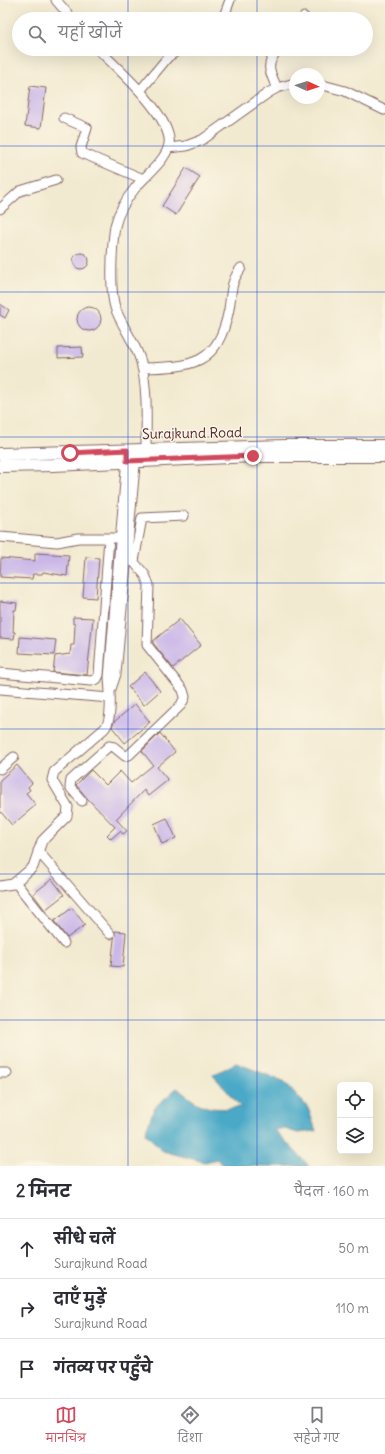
<!DOCTYPE html>
<html lang="hi">
<meta charset="utf-8">
<style>
:root{--surface:#fff;--page:#f7f7f7;--text:#2b2b33;--muted:#7c7c81;--line:#e1e1e2;--accent:#d1495b}
body{margin:0;font-family:Delius,"Playpen Sans Deva",sans-serif;background:var(--page);color:var(--text)}
.controls{position:absolute;right:12px;bottom:12px;display:grid;overflow:hidden;border-radius:6px;box-shadow:0 4px 16px #0002}
.controls button{width:36px;height:36px;display:grid;place-items:center;padding:0;border:0;border-bottom:1px solid var(--line);background:var(--surface);color:var(--text);font:20px sans-serif}
.compass{position:absolute;left:289px;top:68px;width:36px;height:36px;border-radius:50%;background:var(--surface);box-shadow:0 4px 16px #0002;rotate:93deg}
.stop{position:absolute;width:12px;height:12px;margin:-9px;border:3px solid #d1495b;border-radius:50%;background:#fff}
.stop.end{background:#d1495b;border-color:#fff;box-shadow:0 1px 4px #0008}
.list{margin:0;padding:0;list-style:none}
h2{display:flex;justify-content:space-between;align-items:center;height:52px;margin:0;padding:0 16px;font-size:17px}
h2 small{font-size:13px;font-weight:400;color:var(--muted)}
.list li{display:grid;grid-template-columns:26px 1fr auto;gap:12px;align-items:center;box-sizing:border-box;height:60px;padding:0 16px;border-top:1px solid var(--line)}
.list b{display:block;font-size:15px;white-space:nowrap}
.list p{margin:0;font-size:13px;white-space:nowrap;color:var(--muted)}
.list em{font-size:13px;font-style:normal;color:var(--muted)}
.icon{flex:none;width:22px;height:22px;fill:none;stroke:currentColor;stroke-width:2;stroke-linecap:round;stroke-linejoin:round}
.map{position:relative;flex:none;width:385px;height:1166px;overflow:hidden}
.search{position:absolute;background:var(--surface);box-shadow:0 4px 16px #0002;left:12px;right:12px;top:12px;height:44px;display:flex;align-items:center;gap:10px;box-sizing:border-box;padding:0 14px;border-radius:22px;color:var(--muted);font-size:15px}
.sheet{height:232px;background:var(--surface)}
nav{display:flex;justify-content:space-around;align-items:center;box-sizing:border-box;height:56px;border-top:1px solid var(--line);background:var(--surface);font-size:11px;color:var(--muted)}
nav a{display:grid;justify-items:center;gap:2px}
nav .on{color:var(--accent)}
.map>svg:first-child{display:block}
.water{fill:#48a9c7;stroke:#496479}
.building{fill:#cab7e9}
.lines{fill:none;stroke-linecap:round;stroke-linejoin:round}
.minor-casing{stroke:#856665;stroke-width:11}
.major-casing{stroke:#856665;stroke-width:14}
.minor{stroke:#fff;stroke-width:9}
.major{stroke:#fff;stroke-width:12}
.route{stroke:#d1495b;stroke-width:5}
.grid{fill:none;stroke:#1d4ed8;stroke-width:1;stroke-opacity:0.55}
.labels{text-anchor:middle;stroke-width:3;stroke-linejoin:round;paint-order:stroke}
.street-label{font-size:14px;fill:#4a1f2b;stroke:#fcf5e5}
</style>
<div class="map">
<svg width="385" height="1166" viewBox="0 0 385 1166">
<rect width="100%" height="100%" fill="#fcf5e5"/>
<filter id="ink" filterUnits="userSpaceOnUse"><feTurbulence type="fractalNoise" baseFrequency=".025" numOctaves="2"/><feDisplacementMap in="SourceGraphic" scale="8" xChannelSelector="R" yChannelSelector="G"/><feConvolveMatrix kernelMatrix="1 2 1 2 8 2 1 2 1" color-interpolation-filters="sRGB"/></filter>
<filter id="wash" filterUnits="userSpaceOnUse"><feTurbulence type="fractalNoise" baseFrequency=".012" numOctaves="4" result="noise"/><feDisplacementMap in="SourceGraphic" scale="16" xChannelSelector="R" yChannelSelector="G"/><feGaussianBlur stdDeviation="0.9" result="paint"/><feColorMatrix in="noise" values="0 0 0 0 0 0 0 0 0 0 0 0 0 0 0 0 0 1.4 0 .05"/><feComposite in="paint" operator="in"/></filter>
<g filter="url(#wash)">
<rect width="100%" height="100%" fill="#f2ead0"/>
<path class="water" d="M236,1063L285,1082L308,1108L316,1131L298,1133L285,1129H274L309,1166H223L217,1159L205,1162L163,1151L145,1133L155,1107L177,1088C202,1109 209,1111 241,1107L213,1075Z"/>
<g id="blocks">
<path class="building" d="M30,86L46,88L41,128L25,126Z
M186,168L200,177L176,215L162,206Z
M73 261a8 8 0 1 1 16 0a8 8 0 1 1-16 0Z
M0,304L9,310L5,318L0,315Z
M77 319a12 12 0 1 1 24 0a12 12 0 1 1-24 0Z
M82,347L83,357L58,358V348Z
M35,553L69,555L67,576L43,572L42,574H33L32,579L0,577L1,558L35,561Z
M86,557L99,558L96,598L83,597Z
M0,601L17,603L16,610H14L13,632H15L14,639L0,638Z
M73,617L93,618L87,675L53,672L55,656L70,654L71,645H74L75,624H73Z
M180,619L201,645L173,668L153,643V641Z
M20,637L56,640L54,655L19,653Z
M145,672L160,691L144,705L128,687Z
M135,704L150,722L125,743L112,727L114,722Z
M160,733L175,752L157,767L168,780L148,796L144,790L116,819L127,831L123,834L120,831L111,839L107,835L115,827L87,798L76,785L91,770L106,785L120,771L131,783L153,765L142,751Z
M17,765L32,783L28,787L30,790L26,793L36,805L12,825L0,811V780Z
M167,818L176,838L162,844L154,824Z
M52,879L64,895L45,910L33,894Z
M72,908L85,925L67,938L54,921Z
M115,931L126,932L123,967L111,966Z"/>
</g>
</g>
<g filter="url(#ink)">
<use href="#blocks" fill-opacity="0" stroke="#856665" stroke-width="1"/>
<g class="lines">
<defs>
<path id="minor" d="M56,0L72,19
M223,19L230,0
M303,19L304,17
M98,49C119,70 164,109 169,138C172,156 147,174 136,187C127,198 118,212 115,226C112,245 109,293 116,310C123,328 136,344 141,362C148,390 146,421 146,449
M319,84L345,91L384,110
M277,88C269,70 265,66 278,49
M140,91L168,57L180,49
M64,118L87,128L81,147L82,153L143,179
M168,148L186,146L202,140L268,93L277,88L295,83
M0,209L20,191L56,180
M142,368C193,367 218,365 229,309C232,291 230,283 241,268
M0,537L57,542L78,538H115
M134,561L142,518L184,516
M0,673L91,681L97,679L99,675L109,538
M0,689L110,698
M111,689L116,674L136,455
M0,769L14,757
M82,801L70,787L71,780L109,746L114,747L125,756L129,755L181,705L185,697L183,690L147,645L149,585L145,575L127,554
M38,851L110,934
M15,882L64,943
M0,886L13,884L33,867L42,841L67,816L68,807L52,780L54,772L104,729C113,721 110,690 109,678L127,457
M0,1073H7"/>
<path id="major" d="M0,454L285,446H385
M0,466L53,465L253,456H385"/>
</defs>
<use href="#minor" class="minor-casing"/>
<use href="#major" class="major-casing"/>
<use href="#minor" class="minor"/>
<use href="#major" class="major"/>
</g>
</g>
<g class="lines" filter="url(#ink)">
<path class="route" d="M70,453L127,450V461L253,456"/>
</g>
<path class="grid" d="M128,0V19M257,0V19M128,49V1166M257,49V1166M0,146H385M0,292H385M0,437H385M0,583H385M0,729H385M0,874H385M0,1020H385"/>
<g class="labels">
<g class="street-label">
<text transform="translate(192 433) rotate(-1)" y="5">Surajkund Road</text>
</g>
</g>
</svg>
<div class="controls">
<button><svg class="icon" aria-label="locate" viewBox="0 0 24 24"><circle cx="12" cy="12" r="6"/><path d="M12 2v4M12 18v4M2 12h4M18 12h4"/></svg></button>
<button><svg class="icon" aria-label="layers" viewBox="0 0 24 24"><path d="M12 4l9 5-9 5-9-5zM3 14l9 5 9-5"/></svg></button>
</div>
<svg class="compass" viewBox="-18 -18 36 36"><path d="M0-13l5 13h-10z" fill="#e53935"/><path d="M0 13l5-13h-10z" fill="#7c7c81"/></svg>
<div class="stop" style="left:70px;top:453px"></div>
<div class="stop end" style="left:253px;top:456px"></div>
<div class="search"><svg class="icon" aria-label="search" viewBox="0 0 24 24"><circle cx="10" cy="10" r="6"/><path d="M15 15l6 6"/></svg>यहाँ खोजें</div>
</div>
<section class="sheet">
<h2>2 मिनट<small>पैदल · 160 m</small></h2>
<ul class="list">
<li><svg class="icon" aria-label="ahead" viewBox="0 0 24 24"><path d="M12 20V5M6 11l6-6 6 6"/></svg><div><b>सीधे चलें</b><p>Surajkund Road</p></div><em>50 m</em></li>
<li><svg class="icon" aria-label="right" viewBox="0 0 24 24"><path d="M7 20v-9h11M14 6l5 5-5 5"/></svg><div><b>दाएँ मुड़ें</b><p>Surajkund Road</p></div><em>110 m</em></li>
<li><svg class="icon" aria-label="arrive" viewBox="0 0 24 24"><path d="M6 21V4h12l-3 4 3 4H6"/></svg><div><b>गंतव्य पर पहुँचे</b></div></li>
</ul>
</section>
<nav>
<a class="on"><svg class="icon" aria-label="map" viewBox="0 0 24 24"><path d="M3 6l6-2 6 2 6-2v14l-6 2-6-2-6 2zM9 4v14M15 6v14"/></svg>मानचित्र</a>
<a><svg class="icon" aria-label="directions" viewBox="0 0 24 24"><path d="M12 3l9 9-9 9-9-9zM9 14v-3h6M13 9l2 2-2 2"/></svg>दिशा</a>
<a><svg class="icon" aria-label="saved" viewBox="0 0 24 24"><path d="M7 4h10v16l-5-4-5 4z"/></svg>सहेजे गए</a>
</nav>
